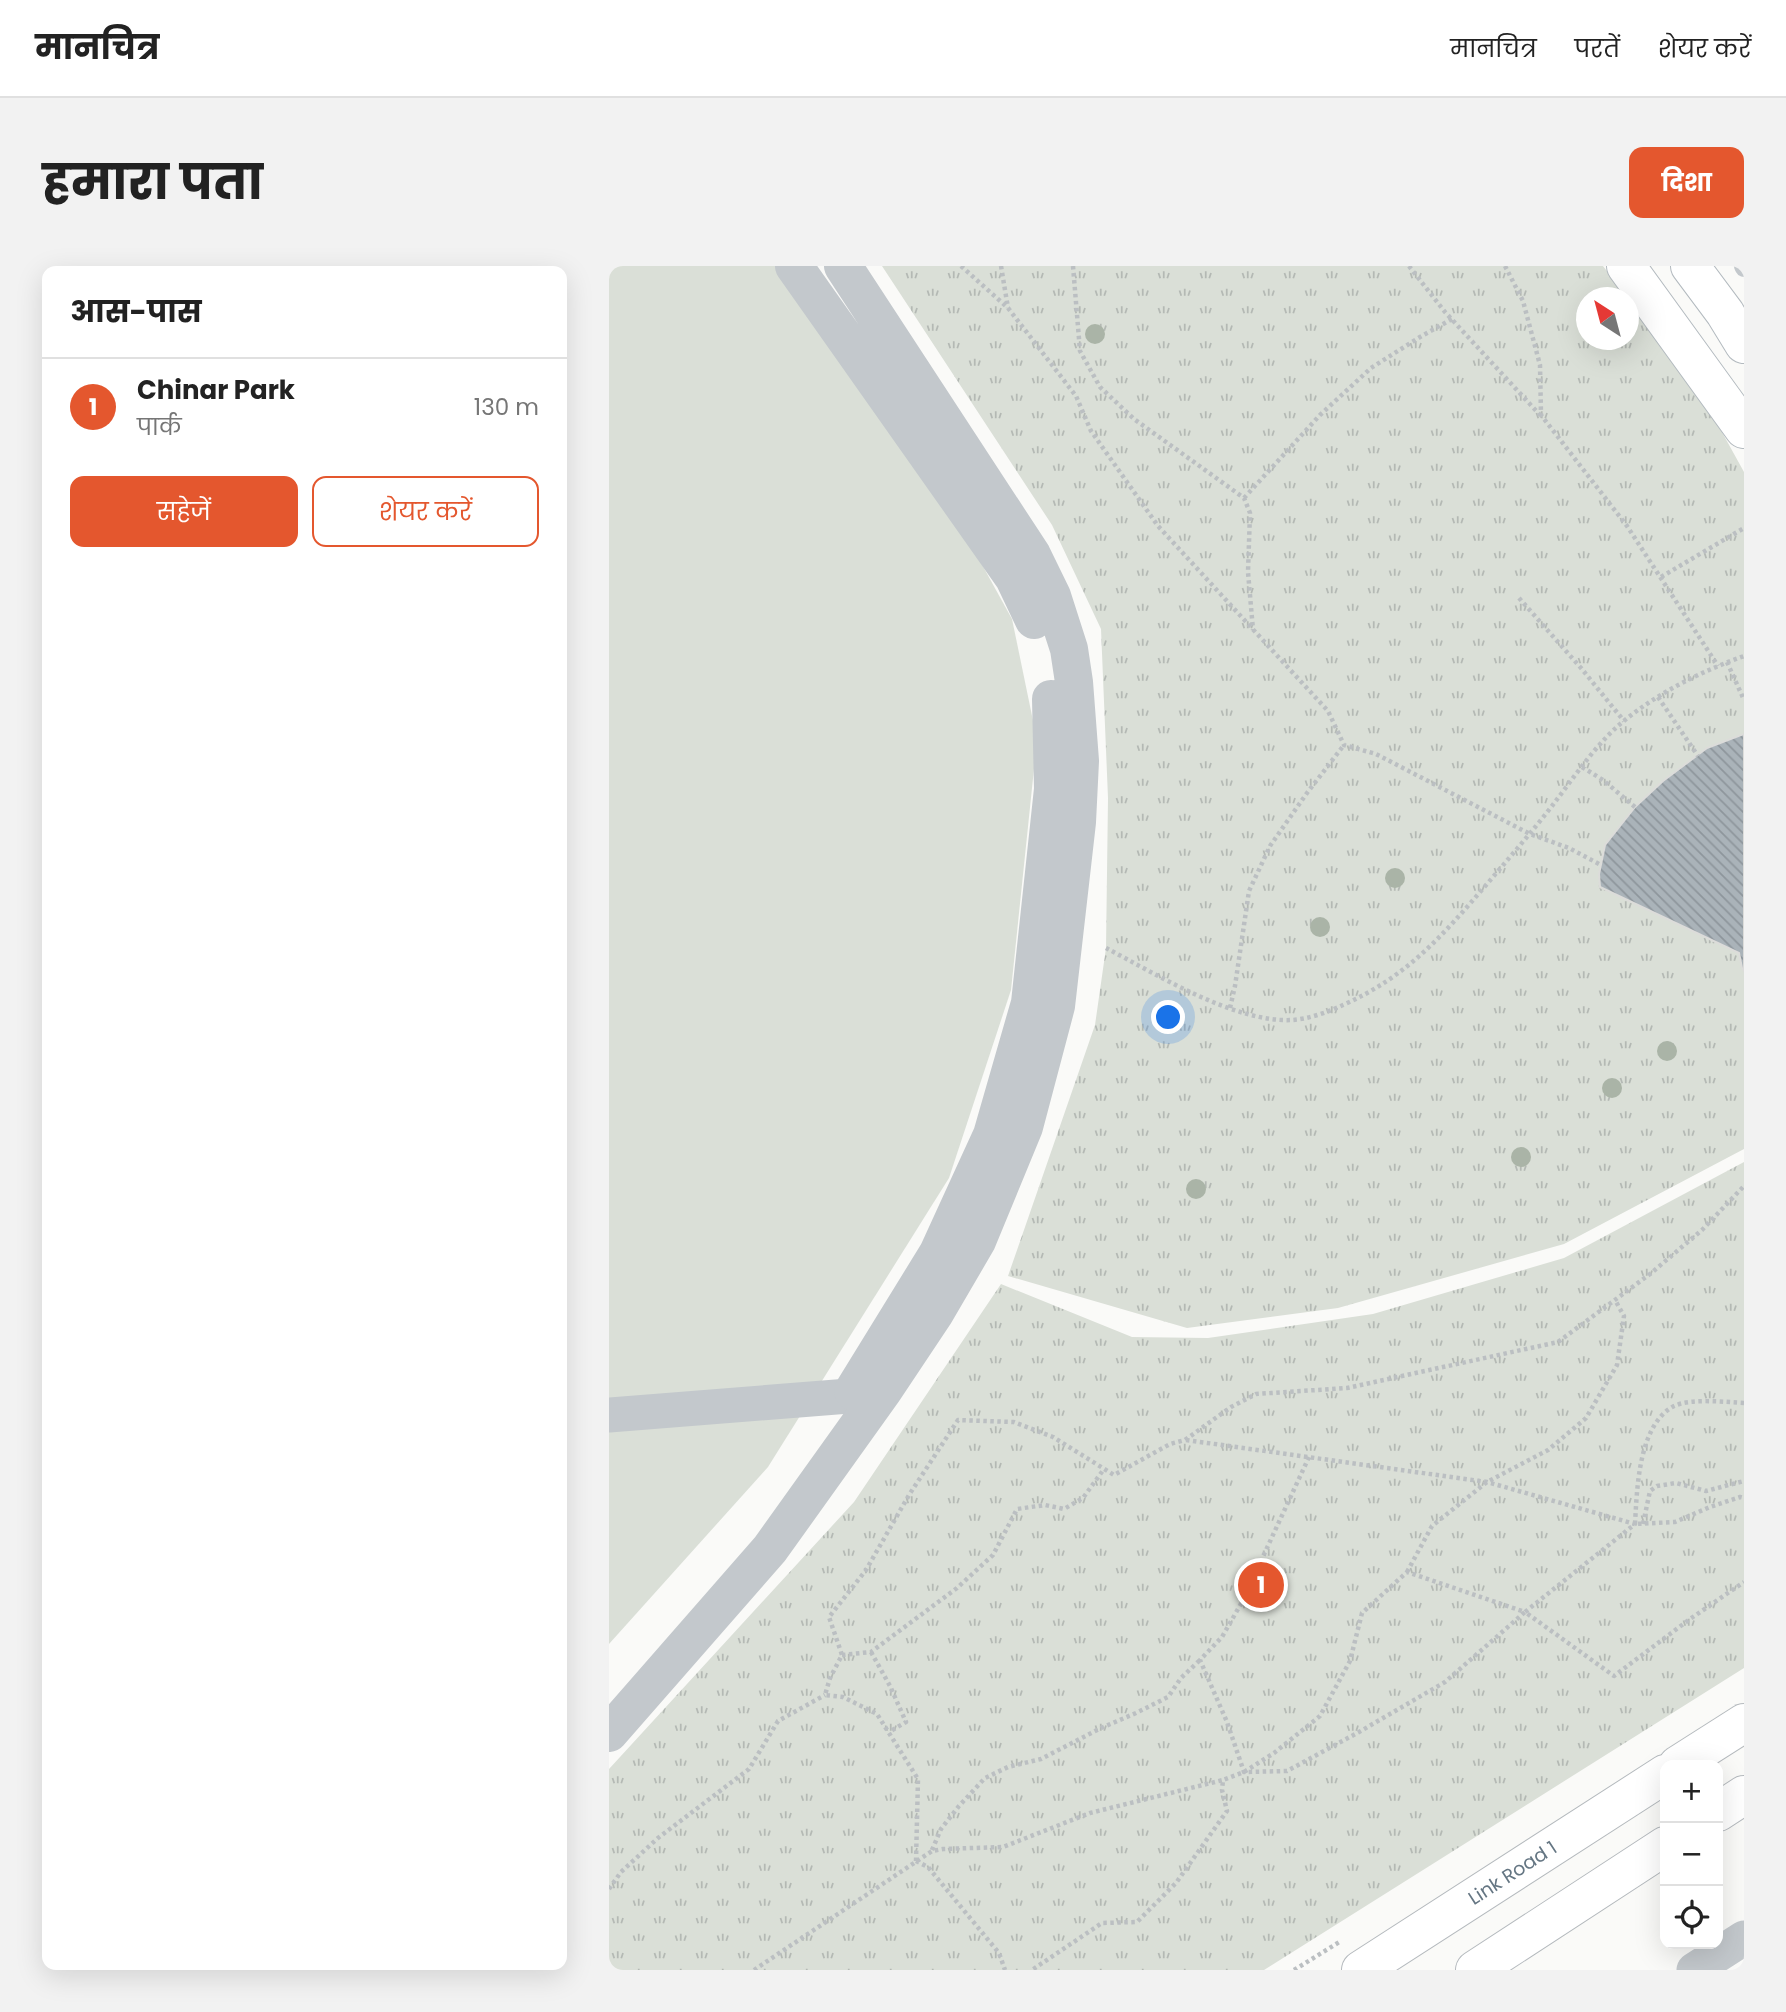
<!DOCTYPE html>
<html lang="hi">
<meta charset="utf-8">
<style>
:root{--surface:#fff;--page:#f2f2f2;--text:#222;--muted:#767676;--line:#e0e0e0;--accent:#e4572e}
body{margin:0;font-family:Poppins,"Noto Sans Devanagari",sans-serif;background:var(--page);color:var(--text)}
.controls{position:absolute;right:21px;bottom:21px;display:grid;overflow:hidden;border-radius:14px;box-shadow:0 7px 28px #0002}
.controls button{width:63px;height:63px;display:grid;place-items:center;padding:0;border:0;border-bottom:2px solid var(--line);background:var(--surface);color:var(--text);font:35px sans-serif}
.compass{position:absolute;left:967px;top:21px;width:63px;height:63px;border-radius:50%;background:var(--surface);box-shadow:0 7px 28px #0002;rotate:324deg}
.you{position:absolute;left:560px;top:752px;width:24px;height:24px;margin:-18px;border:5px solid #fff;border-radius:50%;background:#1a73e8;box-shadow:0 0 0 10px #1a73e833}
.badge{display:grid;place-items:center;width:46px;height:46px;border-radius:50%;background:var(--accent);color:#fff;font-size:23px;font-weight:700}
.pin{position:absolute;translate:-50% -50%;border:4px solid #fff;box-shadow:0 2px 7px #0006}
.list{margin:0;padding:0;list-style:none}
h2{display:flex;justify-content:space-between;align-items:center;height:91px;margin:0;padding:0 28px;font-size:30px}
h2 small{font-size:23px;font-weight:400;color:var(--muted)}
.list li{display:grid;grid-template-columns:46px 1fr auto;gap:21px;align-items:center;box-sizing:border-box;height:98px;padding:0 28px;border-top:2px solid var(--line)}
.list b{display:block;font-size:26px;white-space:nowrap}
.list p{margin:0;font-size:23px;white-space:nowrap;color:var(--muted)}
.list em{font-size:23px;font-style:normal;color:var(--muted)}
.actions{display:flex;gap:14px;padding:21px 28px}
.actions a{flex:1;padding:16px 0;border:2px solid var(--accent);border-radius:14px;text-align:center;font-size:24px;color:var(--accent)}
.actions .main{background:var(--accent);color:#fff}
.icon{flex:none;width:38px;height:38px;fill:none;stroke:currentColor;stroke-width:2;stroke-linecap:round;stroke-linejoin:round}
.map{position:relative;flex:none;width:1135px;height:1704px;overflow:hidden;border-radius:14px}
header{display:flex;align-items:center;gap:42px;box-sizing:border-box;height:98px;padding:0 35px;background:var(--surface);border-bottom:2px solid var(--line)}
header strong{font-size:33px}
nav{display:flex;gap:38px;margin-inline-start:auto;font-size:24px}
.intro{display:flex;align-items:center;justify-content:space-between;box-sizing:border-box;height:168px;padding:0 42px}
h1{margin:0;font-size:49px}
.button{padding:18px 32px;border-radius:14px;background:var(--accent);color:#fff;font-size:24px;font-weight:700}
main{display:flex;gap:42px;padding:0 42px}
aside{flex:1;background:var(--surface);border-radius:14px;box-shadow:0 7px 28px #0002}
.map>svg:first-child{display:block}
.green{fill:#dadfd7}
.park{fill:url(#park-tufts)}
.building{fill:url(#building-back-hatch);stroke:#dcdcda;stroke-width:2}
.lines{fill:none;stroke-linecap:round;stroke-linejoin:round}
.secondary-casing{stroke:#b3babf;stroke-width:40}
.primary-casing{stroke:#b5babe;stroke-width:40}
.path{stroke:#bbbfc2;stroke-width:4.5;stroke-dasharray:3.5 3.5;stroke-linecap:butt}
.service{stroke:#c3c8cc;stroke-width:18}
.minor{stroke:#c3c8cc;stroke-width:35}
.tertiary{stroke:#c3c8cc;stroke-width:38}
.secondary{stroke:#fff;stroke-width:38}
.primary{stroke:#fff;stroke-width:38}
.tree{fill:#aab4a7}
.labels{text-anchor:middle;stroke-width:7;stroke-linejoin:round;paint-order:stroke}
.street-label{font-size:19px;fill:#657683;stroke:#fff}
</style>
<header>
<strong>मानचित्र</strong>
<nav><a>मानचित्र</a><a>परतें</a><a>शेयर करें</a></nav>
</header>
<div class="intro"><h1>हमारा पता</h1><a class="button">दिशा</a></div>
<main>
<aside>
<h2>आस-पास<small></small></h2>
<ul class="list">
<li><span class="badge">1</span><div><b>Chinar Park</b><p>पार्क</p></div><em>130 m</em></li>
</ul>
<div class="actions"><a class="main">सहेजें</a><a>शेयर करें</a></div>
</aside>
<div class="map">
<svg width="1135" height="1704" viewBox="0 0 1135 1704">
<defs>
<pattern id="park-tufts" width="24" height="20" patternUnits="userSpaceOnUse" patternTransform="scale(1.75)"><rect width="24" height="20" fill="#dadfd7"/><path d="M3 7l-1-3M5 7V3M7 7l1-3M15 17l-1-3M17 17v-4M19 17l1-3" fill="none" stroke="#b4b9b4"/></pattern>
<pattern id="building-back-hatch" width="6" height="6" patternUnits="userSpaceOnUse" patternTransform="scale(1.75)"><rect width="6" height="6" fill="#aab3b9"/><path d="M-1 5l2 2M0 0l6 6M5-1l2 2" fill="none" stroke="#8e969c"/></pattern>
</defs>
<rect width="100%" height="100%" fill="#fafaf8"/>
<path class="green" d="M0,0H180L333,226L403,353L428,474L402,724L340,912L159,1201L0,1378Z"/>
<path class="park" d="M273,0H994L1018,31L978,32V74H1020V34L1093,130L1135,206V883L955,978L729,1042L578,1062L399,1010L486,759L497,682L499,532L492,363L443,259Z
M1135,896V1402L655,1704H0V1503L245,1236L392,1018L523,1071L599,1072L764,1048L955,992Z"/>
<path class="building" d="M1135,468V705L1133,702L1130,687L991,621L990,608L996,579L1026,541L1054,515L1098,482Z"/>
<g class="lines">
<defs>
<path id="secondary" d="M1017,0L1135,163
M1081,0L1116,47L1135,78"/>
<g id="primary">
<path d="M1069,1499L1135,1457"/>
<path d="M1109,1546L1135,1529"/>
<path id="s1" d="M752,1704L1056,1508"/>
<path d="M866,1704L1056,1580"/>
</g>
</defs>
<use href="#secondary" class="secondary-casing"/>
<use href="#primary" class="primary-casing"/>
<path class="path" d="M352,0L399,42L467,130L482,165L549,260L719,445L735,479L767,488L921,568L960,582L992,599
M392,0L399,42
M464,0L471,85L491,121L525,153L635,232L641,247L639,306L644,364
M800,0L836,46L931,149
M896,0L914,35L931,99L932,149L1018,260L1109,400
M635,232L711,149L762,102L811,71L843,53
M1052,311L1135,262
M910,332L972,402L1015,455
M1118,396L1135,434
M1049,431L1089,490
M973,501L994,514L1026,541
M497,682C547,708 626,757 683,754C700,753 719,746 734,739C799,710 833,670 878,618C900,592 922,567 943,540C963,514 985,481 1010,459C1046,428 1091,406 1135,390
M621,742L626,720L640,625L661,580L698,527L735,479
M1135,1137C1116,1136 1082,1132 1065,1140C1029,1159 1028,1224 1026,1258L1066,1256L1101,1241L1131,1231L1135,1232
M577,1174L878,1216L1026,1258L916,1346L798,1306L753,1347L741,1395L711,1450L665,1487L635,1506L614,1514
M700,1191L633,1336L613,1371L591,1394L618,1456L635,1506L678,1505L750,1466L836,1416L916,1346L1005,1410L1081,1353L1135,1316
M1034,1258L1041,1225L1048,1220L1067,1217L1097,1225L1135,1215
M798,1306L823,1260L878,1216L939,1184L977,1152L1008,1099L1015,1050L1006,1034
M262,1386L281,1420L297,1456L280,1466
M233,1389L262,1386L348,1322L384,1289L408,1243L436,1239L455,1243L474,1232L495,1203
M323,1584L332,1563L350,1540L376,1512L399,1501L432,1493L492,1462L527,1447L559,1431L572,1412L591,1394
M307,1595L309,1513L268,1448L234,1431L216,1429L221,1412L233,1389L220,1351L257,1304L300,1229L349,1154L405,1156L444,1171L505,1209L561,1178L576,1174L622,1141L647,1128L738,1122L949,1076L1041,1008L1093,964L1135,920
M307,1595L319,1601L390,1687L396,1704
M0,1623L12,1606L49,1572L140,1503L169,1455L216,1429
M145,1704L323,1585L334,1583L394,1581L481,1547L614,1514L613,1524L618,1545L567,1617L528,1656L493,1657L423,1704
M685,1704L732,1675"/>
<path class="service" d="M1134,0L1135,2"/>
<path class="minor" d="M0,1149L240,1130
M1085,1704L1135,1672"/>
<path class="tertiary" d="M185,0L405,312L425,354
M244,1125L329,987L383,869L421,737L444,523L442,433
M0,1467L161,1283L274,1125L326,1047L368,975L415,861L447,740L468,556L471,495L465,416L460,383L443,330L423,289L234,0"/>
<use href="#secondary" class="secondary"/>
<use href="#primary" class="primary"/>
</g>
<g class="tree">
<circle cx="486" cy="68" r="10"/>
<circle cx="786" cy="612" r="10"/>
<circle cx="711" cy="661" r="10"/>
<circle cx="1058" cy="785" r="10"/>
<circle cx="1003" cy="822" r="10"/>
<circle cx="912" cy="891" r="10"/>
<circle cx="587" cy="923" r="10"/>
</g>
<g class="labels">
<g class="street-label">
<text dy="7" stroke="none"><textPath href="#s1" startOffset="180">Link Road 1</textPath></text>
</g>
</g>
</svg>
<div class="controls">
<button>+</button>
<button>−</button>
<button><svg class="icon" aria-label="locate" viewBox="0 0 24 24"><circle cx="12" cy="12" r="6"/><path d="M12 2v4M12 18v4M2 12h4M18 12h4"/></svg></button>
</div>
<svg class="compass" viewBox="-18 -18 36 36"><path d="M0-13l5 13h-10z" fill="#e53935"/><path d="M0 13l5-13h-10z" fill="#767676"/></svg>
<div class="you"></div>
<div class="pin badge" style="left:652px;top:1319px">1</div>
</div>
</main>
